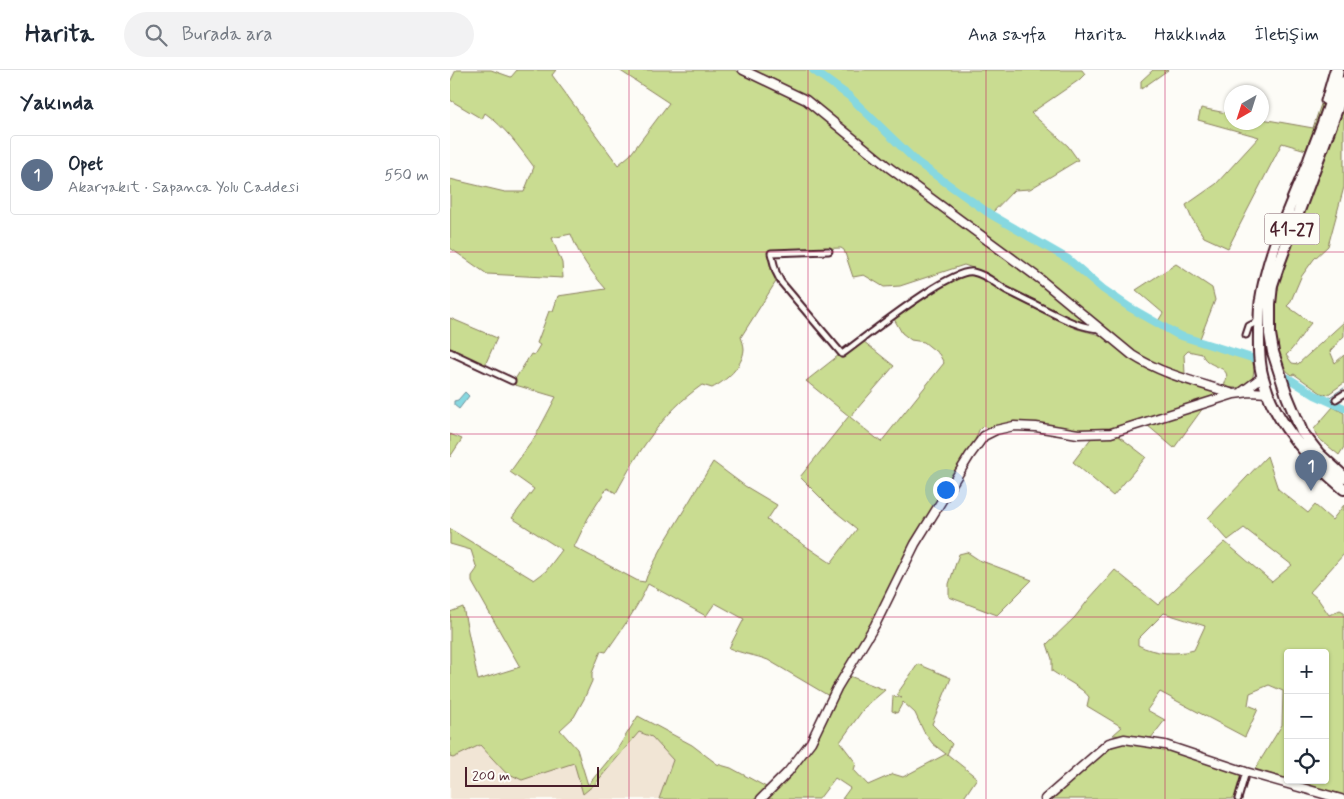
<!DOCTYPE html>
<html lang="tr">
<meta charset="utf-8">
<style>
:root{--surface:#fff;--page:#f2f2f3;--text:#1f2937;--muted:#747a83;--line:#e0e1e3;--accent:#0f766e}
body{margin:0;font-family:Mynerve,sans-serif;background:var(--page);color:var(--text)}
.controls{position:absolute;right:15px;bottom:15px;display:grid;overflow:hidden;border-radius:5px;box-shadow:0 1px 4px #0004}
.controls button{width:45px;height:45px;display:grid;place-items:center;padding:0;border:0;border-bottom:1px solid var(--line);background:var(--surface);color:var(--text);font:25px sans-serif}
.compass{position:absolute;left:774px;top:15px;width:45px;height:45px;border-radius:50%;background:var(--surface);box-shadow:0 1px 4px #0004;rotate:219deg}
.scale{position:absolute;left:15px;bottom:12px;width:134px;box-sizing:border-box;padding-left:5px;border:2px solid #4a1f2b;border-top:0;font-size:14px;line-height:18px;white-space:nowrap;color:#4a1f2b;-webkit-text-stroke:4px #fdfcf7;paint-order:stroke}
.you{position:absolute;left:495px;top:419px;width:18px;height:18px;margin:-12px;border:4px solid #fff;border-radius:50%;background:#1a73e8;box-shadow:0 0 0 8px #1a73e833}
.badge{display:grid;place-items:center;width:32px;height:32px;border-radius:50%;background:var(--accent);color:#fff;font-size:16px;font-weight:700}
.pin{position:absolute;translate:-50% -41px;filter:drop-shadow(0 1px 2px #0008)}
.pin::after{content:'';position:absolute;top:26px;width:18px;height:15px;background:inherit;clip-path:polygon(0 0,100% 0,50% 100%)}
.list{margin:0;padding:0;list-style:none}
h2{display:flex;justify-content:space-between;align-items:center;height:65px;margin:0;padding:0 20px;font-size:21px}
h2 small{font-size:16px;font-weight:400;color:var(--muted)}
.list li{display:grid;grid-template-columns:32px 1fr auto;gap:15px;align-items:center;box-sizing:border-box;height:80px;margin:0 10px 10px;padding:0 10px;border:1px solid var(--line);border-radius:5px}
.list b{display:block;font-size:19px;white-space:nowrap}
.list p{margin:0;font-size:16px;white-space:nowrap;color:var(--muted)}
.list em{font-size:16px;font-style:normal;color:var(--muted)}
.icon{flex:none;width:28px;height:28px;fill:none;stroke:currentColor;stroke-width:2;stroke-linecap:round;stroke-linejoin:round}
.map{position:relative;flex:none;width:894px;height:729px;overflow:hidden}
header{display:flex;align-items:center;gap:30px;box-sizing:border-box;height:70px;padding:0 25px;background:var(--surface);border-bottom:1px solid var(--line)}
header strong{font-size:24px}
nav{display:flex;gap:28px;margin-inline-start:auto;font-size:18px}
.search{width:350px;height:45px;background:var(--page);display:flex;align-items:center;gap:12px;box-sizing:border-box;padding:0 18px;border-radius:28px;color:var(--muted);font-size:19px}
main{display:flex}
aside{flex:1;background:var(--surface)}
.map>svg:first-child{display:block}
.built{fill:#f1e5d5}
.green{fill:#c9dc91;stroke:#8a7e5e;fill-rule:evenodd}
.water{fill:#87d8e0;stroke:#6f8e98}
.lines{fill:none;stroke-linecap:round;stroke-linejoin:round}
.stream{stroke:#6f8e98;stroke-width:1}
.river{stroke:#87d8e0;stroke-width:8}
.street-casing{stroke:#4a1f2b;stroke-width:9}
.secondary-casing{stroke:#4a1f2b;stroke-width:11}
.highway-casing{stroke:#4a1f2b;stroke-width:14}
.street{stroke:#fdfcf7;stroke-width:5}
.secondary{stroke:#fdfcf7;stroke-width:8}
.highway{stroke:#fdfcf7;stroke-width:10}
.grid{fill:none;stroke:#c2185b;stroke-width:1;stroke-opacity:0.55}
.labels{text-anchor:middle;stroke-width:4.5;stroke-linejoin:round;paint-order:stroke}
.shield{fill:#fdfcf7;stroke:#806168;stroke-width:1}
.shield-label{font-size:18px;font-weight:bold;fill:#4a1f2b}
</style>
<header>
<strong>Harita</strong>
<div class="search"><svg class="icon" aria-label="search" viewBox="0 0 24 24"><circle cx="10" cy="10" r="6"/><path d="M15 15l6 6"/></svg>Burada ara</div>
<nav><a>Ana sayfa</a><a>Harita</a><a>Hakkında</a><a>İletişim</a></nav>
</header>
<main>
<aside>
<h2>Yakında<small></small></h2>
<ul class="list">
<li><span class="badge" style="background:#5c6f8a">1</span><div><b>Opet</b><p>Akaryakıt · Sapanca Yolu Caddesi</p></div><em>550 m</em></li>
</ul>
</aside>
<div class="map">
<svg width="894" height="729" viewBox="0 0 894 729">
<rect width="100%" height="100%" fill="#fdfcf7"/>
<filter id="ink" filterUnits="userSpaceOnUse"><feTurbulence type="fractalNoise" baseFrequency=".02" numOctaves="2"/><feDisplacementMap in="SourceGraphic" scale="10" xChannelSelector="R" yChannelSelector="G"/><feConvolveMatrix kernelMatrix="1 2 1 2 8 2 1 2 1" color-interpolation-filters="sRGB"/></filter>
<g filter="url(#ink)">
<path class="built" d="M189,662L202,667L223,690L209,729H0V687L3,688L30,675L55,702L72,710L124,692L134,723L145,714Z"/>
<path class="green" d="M6,0H41L61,7L67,0H106L102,5L168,95L180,85L219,33L169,0H284L344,27L355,34L572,198L641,254L625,250L556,216L526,199L514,195L450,216L434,217L414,205L403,207L394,180L391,178L328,180L318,182L327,210L291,267C292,270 294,275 294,279C293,296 276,311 262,318L252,315C213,342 188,382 166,423L157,418L138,448L124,477L188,511L195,512L197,506L216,470L263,392L295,416L327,435L317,450L381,493L407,459L382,439L350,407L399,346L356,311L389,285L391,287L413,271L444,296L400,347L431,372L494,293L489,284L474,272L461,270L452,263L444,249L496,214L511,207L521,205L530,208L565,229L627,259L650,265L659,269L672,282L769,322V325L668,358L642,362L624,361L585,353L571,352L537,358L533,356L529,360L525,371L464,472L425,548L379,626L318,590C305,585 292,584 279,578L294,549L265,533L256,546L198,514C187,539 171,560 156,582L151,581L142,603V611L134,629L124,647L110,660L127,679L138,715L166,681L188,646L242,675L267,694L281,698L318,718L306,729H209L223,690L202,667L189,662L145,714L133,724L124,693L72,710L55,702L30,675L3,688L0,687V542L13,537L28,610L70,597L22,512V506L27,499L21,480L0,474V459L84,510L96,501L112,480L62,448L84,419L60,402L85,367L106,327L62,314L81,284L84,285L90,275L87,273L99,241H103L108,226L156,219C141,202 129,186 121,164L102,168L112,193L113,208L37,204L0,178V109L55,122H74L84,97C69,77 55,57 35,43L32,49L0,30V12Z
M301,0H632L635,4L629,10L581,43L618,76L628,90L580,119L564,120L540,145L618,189L653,219L679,237L707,253L713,243L686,220L726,194L762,218L765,230L749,271L802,288C808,312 798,321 773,317C787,293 758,301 752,284L738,281L734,285L735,304L691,288L619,227L465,114L353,25Z
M703,0H718L691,19V11Z
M894,30V117L878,176L864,189L851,207L840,233L837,236L861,253C853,262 844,279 836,285L842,293L848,294L894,252V266L880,281L885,293L894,285V313L877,325L871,323L844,304L842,305C833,299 831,292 829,283C821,252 825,224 834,194Z
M871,34L873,36L872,39L856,80L832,73L778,178L754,167L741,147L736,135L766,114L809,67L748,50L751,38L781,44L782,52H812V49L863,58Z
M0,248L47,268L35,295L0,279Z
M883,337L894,343V377L889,385L867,367L864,359Z
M753,338L724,378L697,355Z
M0,364L12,369L0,387Z
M666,364L696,387L663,426L623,392L642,367Z
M817,386L828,419L858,443L865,435L882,450L894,435V484L860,522L868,529L879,545L890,540L894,542V726L842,710H875V583H838V709L805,699L832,655L833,621L819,615L800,623L798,635L808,639L795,667L710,622L697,640L715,650L701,668L663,665L672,657L637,636L639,627C633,618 612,608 602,601V589L597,574L625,547L639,529L665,500L708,535L775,472L822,512L842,495L794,458L778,470L758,448ZM714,543L755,556L744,580C727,585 704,584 688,575V569Z
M517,482L529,490L582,510L547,545L499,527V514L509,484Z
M468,594L501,608L482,654L502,674L497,684L527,708L513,729H392L400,718L385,708L369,729H315L351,691L397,605L435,620L415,637L390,672L406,693L404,700L418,715L443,704L453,707L496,684L483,674L474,662L465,643L453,632L447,643L442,641L443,626L452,628L447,624Z
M674,673C715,676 753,691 792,703L785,729H600C621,713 649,677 674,673Z"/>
<path class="water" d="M15,322L19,326L9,339L4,335V331L8,330Z"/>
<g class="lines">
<path class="stream" d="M875,330L894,318"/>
<path class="river" d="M363,0L399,26L467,92L540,144L618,189L653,219L679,237L728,265L802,288
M838,308L865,325L894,338"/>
<defs>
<path id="street" d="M880,34L874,31L883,0
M379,181L321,183L326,202L331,212L392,284C413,269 500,198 523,202C535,204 546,214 556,220C564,224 572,228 580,232C603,243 626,258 651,259
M796,265L799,256L809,251
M0,282L62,311
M886,329L894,324
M788,729L796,702"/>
<path id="secondary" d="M293,0L356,30L437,96L590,209L682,285C713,305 750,313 784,324
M792,322L812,307
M311,729L338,702L361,672L387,618L425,555L465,474L520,385L534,366L546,360L564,356L586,357L628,364L661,363L784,324L800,322L818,323
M595,729L659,673L674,669L715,675L796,702L891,729"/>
<path id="highway" d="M888,0C883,31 870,60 859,90C841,135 818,181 811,229C809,239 810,249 809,259C809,275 808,292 813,308C824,353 860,390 894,419
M894,12L887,39L829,194L822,215L820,234V264L823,282L837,326L852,362L869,384L894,407"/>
</defs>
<use href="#street" class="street-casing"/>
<use href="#secondary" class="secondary-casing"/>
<use href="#highway" class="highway-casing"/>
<use href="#street" class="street"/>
<use href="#secondary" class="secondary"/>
<use href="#highway" class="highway"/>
</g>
</g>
<path class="grid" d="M179,0V729M358,0V729M536,0V729M715,0V729M0,182H894M0,364H894M0,547H894"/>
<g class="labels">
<rect class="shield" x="814.5" y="143.5" width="55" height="31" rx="4"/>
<g class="shield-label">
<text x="842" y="165">41-27</text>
</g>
</g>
</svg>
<div class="controls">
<button>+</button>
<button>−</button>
<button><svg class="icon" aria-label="locate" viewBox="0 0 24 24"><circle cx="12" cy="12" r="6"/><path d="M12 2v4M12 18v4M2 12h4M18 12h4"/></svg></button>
</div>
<svg class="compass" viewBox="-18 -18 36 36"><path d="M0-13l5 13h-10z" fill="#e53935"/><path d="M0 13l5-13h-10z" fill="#747a83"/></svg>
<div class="scale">200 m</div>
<div class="you"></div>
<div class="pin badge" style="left:861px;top:421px;background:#5c6f8a">1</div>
</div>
</main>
